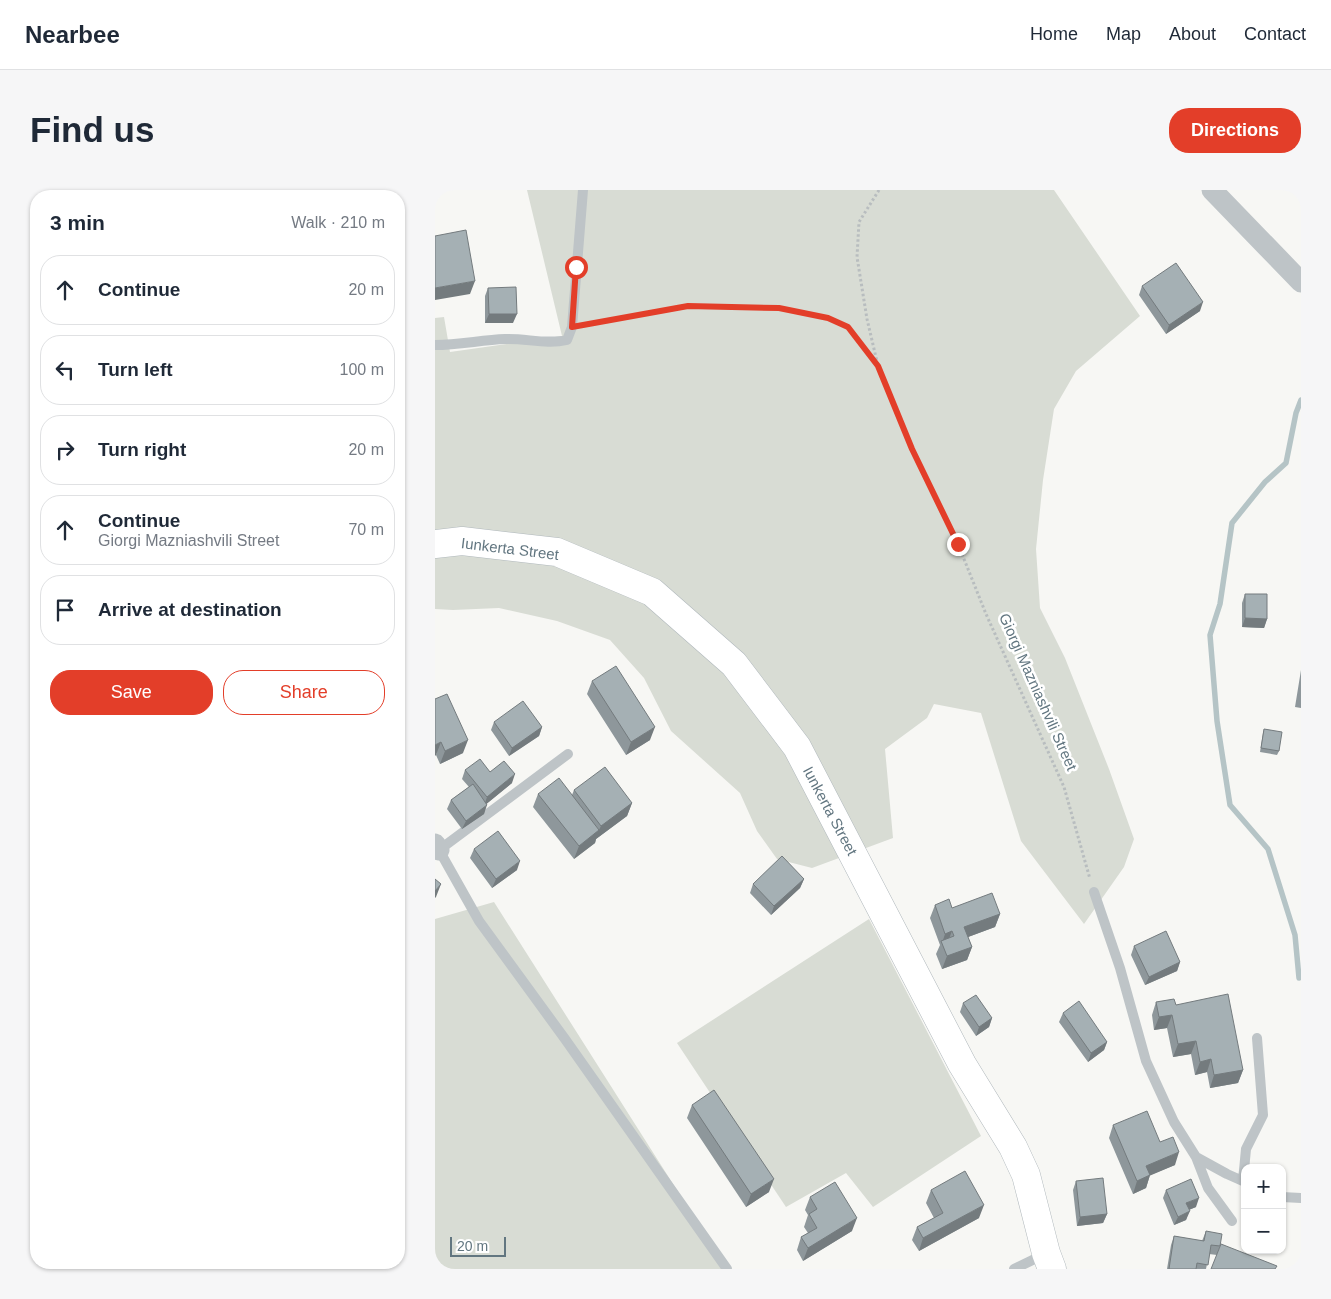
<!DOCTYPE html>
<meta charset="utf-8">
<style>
:root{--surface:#fff;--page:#f6f6f7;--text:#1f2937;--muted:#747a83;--line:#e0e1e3;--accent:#e33e29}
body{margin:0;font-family:Helvetica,sans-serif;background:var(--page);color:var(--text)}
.controls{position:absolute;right:15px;bottom:15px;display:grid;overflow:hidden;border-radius:10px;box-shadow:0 1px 4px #0004}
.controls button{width:45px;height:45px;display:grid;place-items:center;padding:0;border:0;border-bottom:1px solid var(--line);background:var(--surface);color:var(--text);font:25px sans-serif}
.scale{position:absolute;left:15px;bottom:12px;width:56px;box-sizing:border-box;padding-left:5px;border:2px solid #627680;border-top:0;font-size:14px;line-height:18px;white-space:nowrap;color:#627680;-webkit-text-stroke:4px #fff;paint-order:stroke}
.stop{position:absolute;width:15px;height:15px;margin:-11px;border:4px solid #e33e29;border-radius:50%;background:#fff}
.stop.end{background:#e33e29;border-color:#fff;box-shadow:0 1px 5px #0008}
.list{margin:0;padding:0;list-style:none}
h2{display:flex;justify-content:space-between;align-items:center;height:65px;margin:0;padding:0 20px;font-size:21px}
h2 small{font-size:16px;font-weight:400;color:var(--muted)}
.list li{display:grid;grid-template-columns:32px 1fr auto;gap:15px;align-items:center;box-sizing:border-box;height:70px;margin:0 10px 10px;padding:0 10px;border:1px solid var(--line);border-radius:20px}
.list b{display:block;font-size:19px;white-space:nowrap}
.list p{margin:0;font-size:16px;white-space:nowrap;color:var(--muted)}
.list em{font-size:16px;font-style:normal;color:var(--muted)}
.actions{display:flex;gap:10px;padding:15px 20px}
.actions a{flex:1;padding:11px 0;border:1px solid var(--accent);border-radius:20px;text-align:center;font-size:18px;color:var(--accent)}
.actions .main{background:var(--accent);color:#fff}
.icon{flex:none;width:28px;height:28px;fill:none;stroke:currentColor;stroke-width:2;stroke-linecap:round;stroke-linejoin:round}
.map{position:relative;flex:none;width:866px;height:1079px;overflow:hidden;border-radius:20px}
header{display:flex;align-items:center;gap:30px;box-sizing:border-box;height:70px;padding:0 25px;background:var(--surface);border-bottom:1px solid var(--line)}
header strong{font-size:24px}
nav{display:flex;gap:28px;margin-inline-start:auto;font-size:18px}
.intro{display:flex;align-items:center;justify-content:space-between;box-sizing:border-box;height:120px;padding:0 30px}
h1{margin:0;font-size:35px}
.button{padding:12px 22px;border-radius:20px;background:var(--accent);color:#fff;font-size:18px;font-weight:700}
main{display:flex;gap:30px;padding:0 30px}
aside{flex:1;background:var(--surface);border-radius:20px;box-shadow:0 1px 4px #0004}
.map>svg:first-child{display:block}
.green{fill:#d8dcd4}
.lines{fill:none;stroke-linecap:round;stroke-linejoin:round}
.stream{stroke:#b5c4c6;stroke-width:5.5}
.secondary-casing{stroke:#b0b8bc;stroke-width:29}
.path{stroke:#b8bdbf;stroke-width:3;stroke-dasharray:2.5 2.5;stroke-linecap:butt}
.service{stroke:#bec4c7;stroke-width:10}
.minor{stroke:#bec4c7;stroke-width:21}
.secondary{stroke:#fff;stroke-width:28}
.wall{fill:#8e979b}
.shaded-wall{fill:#747b7e}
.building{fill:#a5b0b4;stroke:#747b7e}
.route{stroke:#e33e29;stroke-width:6}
.labels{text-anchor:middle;stroke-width:5;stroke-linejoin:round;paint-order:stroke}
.street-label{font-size:15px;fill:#627680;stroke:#fff}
</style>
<header>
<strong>Nearbee</strong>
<nav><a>Home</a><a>Map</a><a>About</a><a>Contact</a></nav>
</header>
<div class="intro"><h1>Find us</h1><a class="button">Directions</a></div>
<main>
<aside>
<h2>3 min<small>Walk · 210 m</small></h2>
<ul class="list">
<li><svg class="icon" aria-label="ahead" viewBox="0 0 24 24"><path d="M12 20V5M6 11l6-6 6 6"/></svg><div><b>Continue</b></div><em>20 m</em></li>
<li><svg class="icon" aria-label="left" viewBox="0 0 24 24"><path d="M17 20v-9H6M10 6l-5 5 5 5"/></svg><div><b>Turn left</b></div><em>100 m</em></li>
<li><svg class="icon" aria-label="right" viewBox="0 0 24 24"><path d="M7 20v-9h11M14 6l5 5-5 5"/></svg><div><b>Turn right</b></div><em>20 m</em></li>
<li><svg class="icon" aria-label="ahead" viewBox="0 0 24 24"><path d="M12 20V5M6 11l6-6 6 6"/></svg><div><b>Continue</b><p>Giorgi Mazniashvili Street</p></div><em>70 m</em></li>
<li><svg class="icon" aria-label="arrive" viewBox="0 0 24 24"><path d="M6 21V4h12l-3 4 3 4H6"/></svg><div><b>Arrive at destination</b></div></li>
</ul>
<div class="actions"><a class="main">Save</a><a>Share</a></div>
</aside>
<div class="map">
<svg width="866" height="1079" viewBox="0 0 866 1079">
<rect width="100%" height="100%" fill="#f7f7f4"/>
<path class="green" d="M92,0H619L705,126L641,181L619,219L608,290L601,359L605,418L630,468L674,579L699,649L689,677L649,734L586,651L546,523L499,514L492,528L450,559L458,648L377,678L342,669L322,641L305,603L236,541L209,488L175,450L122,431L64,418L18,420L0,419V128L9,127L15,162L127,146Z
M59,712L292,1079H0V729Z
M434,729L546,946L438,1017L411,983L351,1017L242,853Z"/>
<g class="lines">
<path class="stream" d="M864,788L860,745L833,659L795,615L782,531L775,445L785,414L797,333L830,292L851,273L861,223L866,210"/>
<defs>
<path id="secondary" d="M0,354L27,351L122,362L217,402L299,474L362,557L527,874L578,957L591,985L611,1063L617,1079"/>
</defs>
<use href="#secondary" class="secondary-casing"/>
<path class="path" d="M444,0L424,32L422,67L432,129L443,176L477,259L523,354L551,424L629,597L655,689
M150,134L253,116L344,118L393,128L413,137L442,176"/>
<path class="service" d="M0,155C24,155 46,150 70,149C91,148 111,155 132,150L137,137L148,0
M133,564L4,660L44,731L130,849L292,1079
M659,702L685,778L711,871L739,932L761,967L792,984L810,992
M761,967L773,998L797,1031
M808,991L811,959L828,925L822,848
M847,1007L866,1008
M579,1079L610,1064"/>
<path class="minor" d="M777,0L866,92
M0,654L4,660"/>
<use href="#secondary" class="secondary"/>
</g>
<path class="wall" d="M707,96L765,121L731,144L704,105Z
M53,98L78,133H50V106Z
M810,404L832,429L829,438L807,437V413Z
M866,480V518L860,517Z
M157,491L215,550L191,565L152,504Z
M12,504L28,563L5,574L1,565Z
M59,532L107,537L104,546L74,566L56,540Z
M829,539L844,561L842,565L825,562L828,543Z
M30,580L77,593L51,614L49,624L27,639L12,619L16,610L34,597L27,589Z
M139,600L197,613L192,626L161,649L160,653L139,669L98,617L103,604L137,605Z
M39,659L82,680L57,698L35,668Z
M369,689L365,698L336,725L315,703L318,694Z
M500,715L517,718L565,724L560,737L533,747L537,757L532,770L507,779L501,764L505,755L495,728Z
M699,756L745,772L742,781L710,795L696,765Z
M721,812L741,815L808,880L803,893L775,898L772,882L760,885L756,864L738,867L732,838L719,840L717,825Z
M528,813L557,828L554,837L541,846L525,822Z
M628,823L672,852L669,860L653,872L624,832Z
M257,915L334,1002L311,1017L252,928Z
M678,935L725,952L740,975L715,985L711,998L698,1004L674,948Z
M641,991L672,1024L668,1033L642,1036L638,1000Z
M496,1000L544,1028L484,1061L477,1050L482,1037L499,1028L491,1013Z
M731,1000L761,1017L754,1020L751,1030L739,1035L728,1008Z
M375,1007L417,1041L368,1071L362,1060L366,1047L373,1043L369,1037L373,1025L370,1020Z
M771,1041L785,1056L782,1065L774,1064L771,1079H732L736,1055L739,1046L767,1051Z"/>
<path class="shaded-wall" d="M40,91L35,104L0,110V98Z
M768,112L765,121L731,144L734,135Z
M54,124H82L78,133H50Z
M810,428L832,429L829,438L807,437Z
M107,537L104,546L74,566L77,558Z
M220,537L215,550L191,565L196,552Z
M33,550L28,563L5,574L10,561Z
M6,552L1,565L0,566V555Z
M80,584L77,593L49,616L52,607Z
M197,613L192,626L161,649L160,653L139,669L144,656L164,640L166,636Z
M52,615L49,624L27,639L31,631Z
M85,671L82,680L57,698L61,689Z
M369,689L365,698L336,725L339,716Z
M6,694L1,707L0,708V701Z
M565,724L560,737L525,750L529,737Z
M517,741L512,754L507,753L510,744Z
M537,757L532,770L507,779L512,766Z
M745,772L742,781L710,795L714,787Z
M737,825L732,838L719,840L724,827Z
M557,828L554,837L541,846L544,837Z
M761,851L756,864L738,867L743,854Z
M672,852L669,860L653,872L656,863Z
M776,869L772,882L760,885L765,872Z
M808,880L803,893L775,898L779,885Z
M744,962L740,975L707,989L711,976Z
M715,985L711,998L698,1004L702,991Z
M339,989L334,1002L311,1017L316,1004Z
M764,1008L761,1017L748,1022L751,1013Z
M549,1015L544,1028L484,1061L488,1048Z
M755,1021L751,1030L739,1035L743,1027Z
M672,1024L668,1033L642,1036L645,1027Z
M422,1028L417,1041L368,1071L373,1058Z"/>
<path class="building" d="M31,40L40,91L0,98V46Z
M741,73L768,112L734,135L707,96Z
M81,97L82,124H54L53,98Z
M810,404H832V429L810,428Z
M181,476L220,537L196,552L157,491Z
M12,504L33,550L10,561L6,552L0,555V509Z
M88,511L107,537L77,558L59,532Z
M829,539L847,542L844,561L826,558Z
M45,569L55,582L69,571L80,584L52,607L30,580Z
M170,577L197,613L166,636L139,600Z
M124,588L164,640L144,656L103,604Z
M38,594L52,615L31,631L16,610Z
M63,641L85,671L61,689L39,659Z
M347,666L369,689L339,716L318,694Z
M0,689L6,694L0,701Z
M557,703L565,724L529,737L537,757L512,766L506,751L519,746L517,741L510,744L500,715L514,709L517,718Z
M731,741L745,772L714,787L699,756Z
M793,804L808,880L779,885L776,869L765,872L761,851L743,854L737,825L724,827L721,812L739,809L741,815Z
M541,805L557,828L544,837L528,813Z
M644,811L672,852L656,863L628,823Z
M279,900L339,989L316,1004L257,915Z
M712,921L725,952L738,947L744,962L711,976L715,985L702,991L678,935Z
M530,981L549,1015L488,1048L482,1037L508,1023L496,1000Z
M668,988L672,1024L645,1027L641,991Z
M756,989L764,1008L751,1013L755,1021L743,1027L731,1000Z
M400,992L422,1028L373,1058L366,1047L382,1038L374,1024L382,1019L375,1007Z
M771,1041L787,1044L785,1056L776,1055L773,1075L762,1073L761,1079H734L739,1046L769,1051Z
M786,1054L842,1076L840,1079H776Z"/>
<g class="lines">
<path class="route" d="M141,77L137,137L253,116L344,118L393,128L413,137L443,176L477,259L523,354"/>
</g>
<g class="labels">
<g class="street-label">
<text transform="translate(75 359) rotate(7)" y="5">Iunkerta Street</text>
<text transform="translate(603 502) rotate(66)" y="5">Giorgi Mazniashvili Street</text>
<text transform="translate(395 621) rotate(62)" y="5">Iunkerta Street</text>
</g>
</g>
</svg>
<div class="controls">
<button>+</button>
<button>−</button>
</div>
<div class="scale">20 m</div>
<div class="stop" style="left:141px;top:77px"></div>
<div class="stop end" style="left:523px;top:354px"></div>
</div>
</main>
